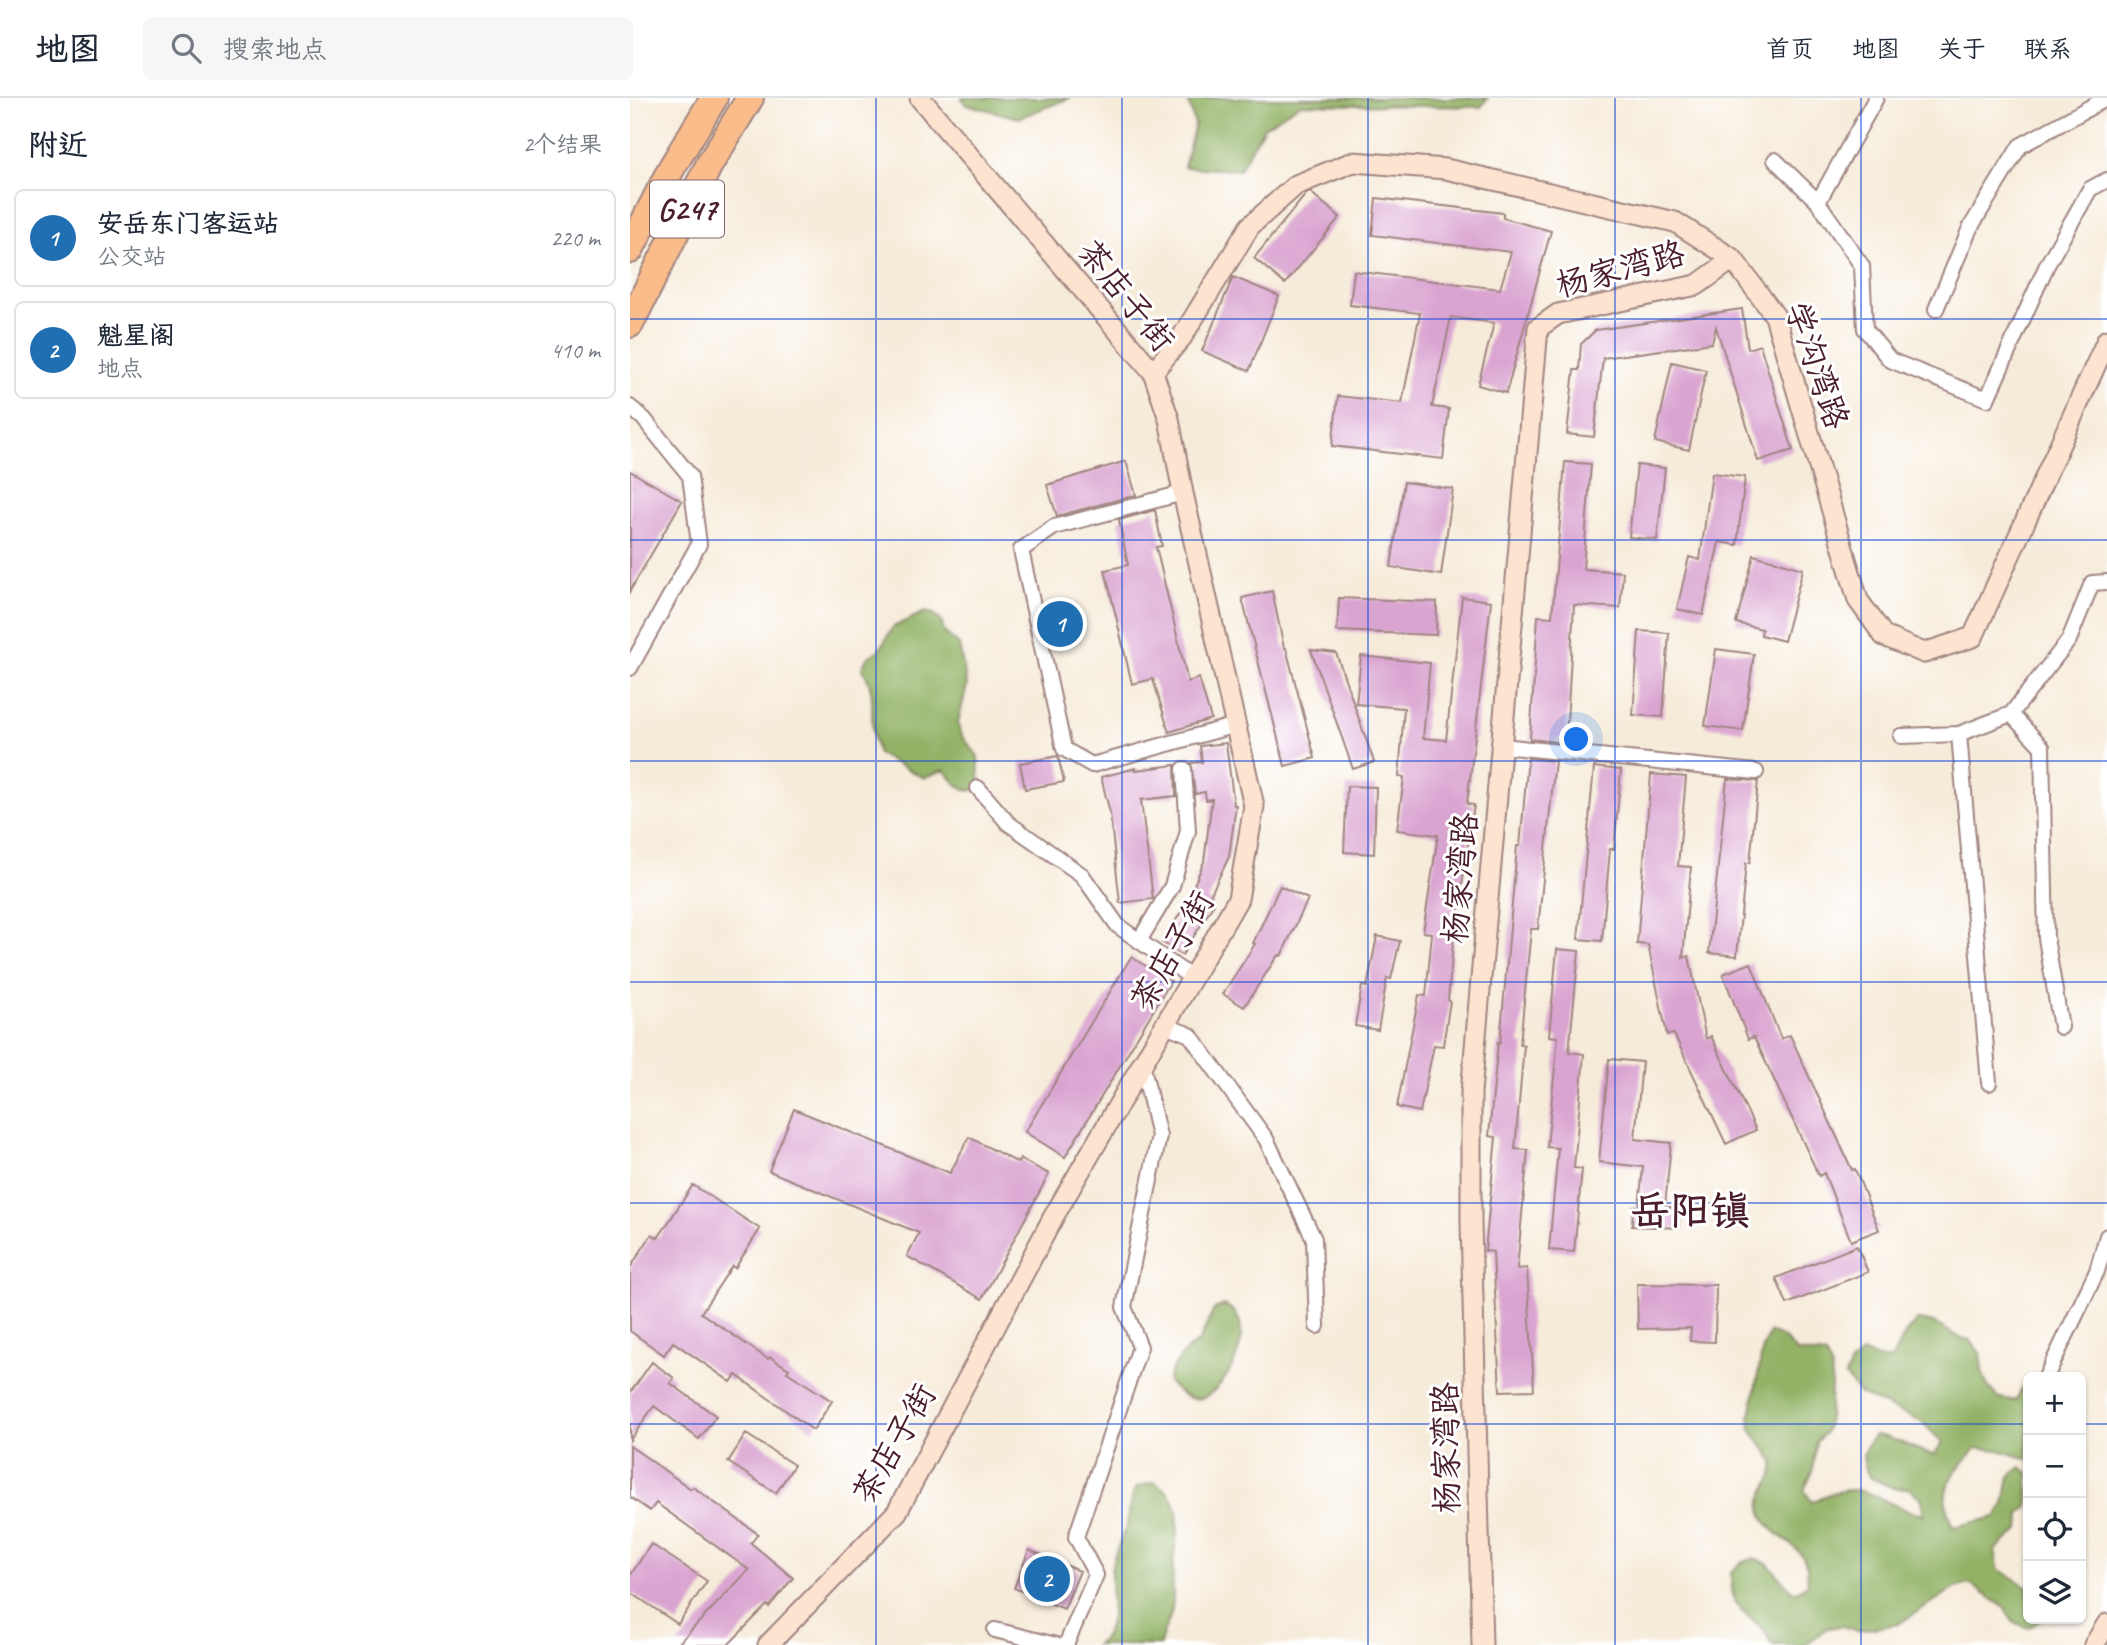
<!DOCTYPE html>
<html lang="zh">
<meta charset="utf-8">
<style>
:root{--surface:#fff;--page:#f6f6f7;--text:#1f2937;--muted:#747a83;--line:#e0e1e3;--accent:#1f6fb2}
body{margin:0;font-family:Caveat,"LXGW WenKai TC",sans-serif;background:var(--page);color:var(--text)}
.controls{position:absolute;right:21px;bottom:21px;display:grid;overflow:hidden;border-radius:10px;box-shadow:0 2px 5px #0004}
.controls button{width:63px;height:63px;display:grid;place-items:center;padding:0;border:0;border-bottom:2px solid var(--line);background:var(--surface);color:var(--text);font:35px sans-serif}
.you{position:absolute;left:947px;top:642px;width:24px;height:24px;margin:-18px;border:5px solid #fff;border-radius:50%;background:#1a73e8;box-shadow:0 0 0 10px #1a73e833}
.badge{display:grid;place-items:center;width:46px;height:46px;border-radius:50%;background:var(--accent);color:#fff;font-size:23px;font-weight:700}
.pin{position:absolute;translate:-50% -50%;border:4px solid #fff;box-shadow:0 2px 7px #0006}
.list{margin:0;padding:0;list-style:none}
h2{display:flex;justify-content:space-between;align-items:center;height:91px;margin:0;padding:0 28px;font-size:30px}
h2 small{font-size:23px;font-weight:400;color:var(--muted)}
.list li{display:grid;grid-template-columns:46px 1fr auto;gap:21px;align-items:center;box-sizing:border-box;height:98px;margin:0 14px 14px;padding:0 14px;border:2px solid var(--line);border-radius:10px}
.list b{display:block;font-size:26px;white-space:nowrap}
.list p{margin:0;font-size:23px;white-space:nowrap;color:var(--muted)}
.list em{font-size:23px;font-style:normal;color:var(--muted)}
.icon{flex:none;width:38px;height:38px;fill:none;stroke:currentColor;stroke-width:2;stroke-linecap:round;stroke-linejoin:round}
.map{position:relative;flex:none;width:1477px;height:1547px;overflow:hidden}
header{display:flex;align-items:center;gap:42px;box-sizing:border-box;height:98px;padding:0 35px;background:var(--surface);border-bottom:2px solid var(--line)}
header strong{font-size:33px}
nav{display:flex;gap:38px;margin-inline-start:auto;font-size:24px}
.search{width:490px;height:63px;background:var(--page);display:flex;align-items:center;gap:18px;box-sizing:border-box;padding:0 24px;border-radius:10px;color:var(--muted);font-size:26px}
main{display:flex}
aside{flex:1;background:var(--surface)}
.map>svg:first-child{display:block}
.forest{fill:#93b266;stroke:#6e6848;stroke-width:2}
.building{fill:#daa4d1}
.lines{fill:none;stroke-linecap:round;stroke-linejoin:round}
.street-casing{stroke:#a08582;stroke-width:18}
.secondary-casing{stroke:#a08582;stroke-width:23}
.highway-casing{stroke:#a08582;stroke-width:30}
.street{stroke:#fff;stroke-width:14}
.secondary{stroke:#fde4d0;stroke-width:19}
.highway{stroke:#f9bc8a;stroke-width:26}
.grid{fill:none;stroke:#1d4ed8;stroke-width:2;stroke-opacity:0.55}
.labels{text-anchor:middle;stroke-width:6;stroke-linejoin:round;paint-order:stroke}
.shield{fill:#fff;stroke:#80626b;stroke-width:2}
.shield-label{font-size:32px;font-weight:bold;fill:#4a1f2b}
.street-label{font-size:33px;fill:#4a1f2b;stroke:#fff}
.district-label{font-size:40px;font-weight:bold;fill:#4a1f2b;stroke:#fff}
</style>
<header>
<strong>地图</strong>
<div class="search"><svg class="icon" aria-label="search" viewBox="0 0 24 24"><circle cx="10" cy="10" r="6"/><path d="M15 15l6 6"/></svg>搜索地点</div>
<nav><a>首页</a><a>地图</a><a>关于</a><a>联系</a></nav>
</header>
<main>
<aside>
<h2>附近<small>2个结果</small></h2>
<ul class="list">
<li><span class="badge">1</span><div><b>安岳东门客运站</b><p>公交站</p></div><em>220 m</em></li>
<li><span class="badge">2</span><div><b>魁星阁</b><p>地点</p></div><em>410 m</em></li>
</ul>
</aside>
<div class="map">
<svg width="1477" height="1547" viewBox="0 0 1477 1547">
<rect width="100%" height="100%" fill="#fff"/>
<filter id="ink" filterUnits="userSpaceOnUse"><feTurbulence type="fractalNoise" baseFrequency=".0143" numOctaves="2"/><feDisplacementMap in="SourceGraphic" scale="14" xChannelSelector="R" yChannelSelector="G"/><feConvolveMatrix kernelMatrix="1 2 1 2 8 2 1 2 1" color-interpolation-filters="sRGB"/></filter>
<filter id="wash" filterUnits="userSpaceOnUse"><feTurbulence type="fractalNoise" baseFrequency=".00686" numOctaves="4" result="noise"/><feDisplacementMap in="SourceGraphic" scale="28" xChannelSelector="R" yChannelSelector="G"/><feGaussianBlur stdDeviation="1.57" result="paint"/><feColorMatrix in="noise" values="0 0 0 0 0 0 0 0 0 0 0 0 0 0 0 0 0 1.4 0 .05"/><feComposite in="paint" operator="in"/></filter>
<g filter="url(#wash)">
<rect width="100%" height="100%" fill="#f6ebd9"/>
<path class="forest" d="M332,0H440L388,20L335,6Z
M557,0H858L851,9L670,6L634,29L609,72L554,69L565,26Z
M295,514L304,516L311,523L314,534L329,547L337,587L328,625L332,638L348,658L350,690L339,693L327,687L314,672L294,680L248,656C246,649 244,641 243,634C240,607 247,595 232,570L237,560L250,551L263,529Z
M594,1207C635,1224 593,1302 566,1301C555,1300 545,1292 538,1284C539,1272 556,1248 569,1244L584,1211Z
M1287,1222C1309,1222 1318,1238 1340,1242L1350,1255L1352,1273L1357,1287L1367,1299L1386,1303L1392,1290L1398,1284V1361L1368,1352L1347,1350C1320,1378 1306,1391 1323,1429L1366,1419L1374,1406L1379,1378L1391,1369L1398,1375V1409L1390,1416L1389,1432L1365,1452L1368,1471L1398,1489V1521H1410V1523L1399,1530L1383,1524L1375,1510L1340,1486L1325,1490L1268,1526L1227,1533L1213,1528L1197,1530L1175,1547H1141C1135,1525 1119,1523 1108,1508C1101,1498 1102,1486 1101,1475L1111,1465L1124,1460L1137,1465L1164,1495L1177,1486C1184,1442 1137,1445 1131,1410C1129,1399 1138,1389 1142,1379C1144,1375 1144,1368 1144,1363L1121,1332L1120,1318L1133,1249L1140,1234L1154,1240L1166,1254L1195,1257L1202,1271L1199,1320L1195,1335L1186,1344L1182,1375L1174,1392L1182,1404C1237,1375 1244,1406 1293,1417L1292,1401L1279,1390L1265,1391L1239,1379C1231,1360 1230,1354 1245,1337C1266,1339 1283,1352 1304,1357L1313,1345L1292,1324L1230,1296L1215,1278L1221,1265L1233,1254L1247,1261H1262L1275,1236Z
M525,1384C560,1407 545,1433 543,1467C542,1482 544,1497 542,1511C540,1523 532,1534 530,1547H466C488,1531 480,1498 481,1474C482,1457 492,1442 497,1427C500,1413 499,1402 507,1389Z"/>
<g id="blocks">
<path class="building" d="M680,94L710,119L655,186L624,160L676,96Z
M746,100L873,115V120L921,133L876,295L848,287L864,225L821,219L802,309L819,311L813,361L702,348L708,298L772,305L790,215L720,207L724,173L870,191L881,154L742,137Z
M603,179L649,198L619,273L572,253Z
M1112,211L1118,251L1130,247L1163,352L1128,363L1086,229L1082,245L973,260L964,339L937,336L944,272H949L951,246L966,232Z
M1042,264L1076,272L1059,352L1025,344Z
M496,363L506,397L427,418L417,387Z
M935,364L961,366L953,471L993,474L990,510L944,507L936,642L927,641V644L900,641L908,518L922,519Z
M1007,367L1035,370L1027,442L999,439Z
M0,373L52,403L0,493Z
M1082,375L1115,379L1107,447L1089,444L1073,517L1047,511L1059,459L1070,462Z
M774,384L823,391L811,477L761,469Z
M525,412L532,448L526,449L558,584L569,580L581,621L539,634L523,581L502,586L475,472L498,467L489,422Z
M1124,457L1173,471L1154,543L1131,537L1132,531L1106,525Z
M642,493L654,550H656L685,660L655,668L612,500Z
M832,499L861,503L837,706L844,707L823,846L818,902L820,903L813,948L804,947L790,1014L767,1009L789,897L796,898L802,835L793,834L808,737L767,732L774,679H769L774,610L726,606L731,558L800,565L793,640L816,642Z
M709,500L807,504L806,537L707,533Z
M1009,533L1039,535L1033,619L1003,617Z
M1086,551L1124,556L1113,633L1075,628Z
M681,552L706,555L744,664L723,671Z
M596,645L604,707H606L599,759L578,802L584,806L552,857L532,844L567,789L564,787L574,764L582,701L576,702L575,694L565,696L561,665L572,664L570,648Z
M428,658L434,684L395,691L390,665Z
M898,660L925,663L908,831H901L890,946L894,947L885,1051L898,1052L887,1171L897,1170L904,1292L870,1293L863,1154L855,1153L866,1039L859,1038L868,944L870,945L887,748H890Z
M545,667L546,698L511,702L523,801L490,805L480,715L471,679L506,670V672Z
M964,669L991,672L984,751H980L972,843L948,841Z
M1021,676L1056,679L1048,768L1061,769L1053,860L1059,858L1076,941L1081,938L1126,1032L1096,1046L1044,936L1037,937L1018,847L1007,846Z
M1097,681L1128,683L1120,765H1116L1107,858L1079,855Z
M717,688L746,689L744,756L714,754Z
M650,788L678,801L651,858L648,857L614,909L593,896L625,846L623,845Z
M747,838L770,843L761,881L757,880L748,932L725,928L732,888L737,889Z
M927,851L949,853L939,954L954,956L944,1070L952,1071L944,1154L919,1152L928,1050L917,1049L928,939L919,938Z
M501,859L541,883L435,1059L395,1034Z
M1121,865L1151,941L1160,937L1222,1072L1225,1071L1249,1132L1221,1143L1194,1075L1189,1078L1124,939L1118,941L1093,876Z
M979,961L1012,964L1005,1041L1041,1045L1035,1109L1049,1110V1130L1002,1128L1003,1108H1009L1013,1069L969,1064Z
M164,1011L320,1075L339,1039L388,1065L390,1061L419,1076L352,1201L277,1158L289,1135L139,1073Z
M63,1087L130,1131L105,1170L102,1168L71,1215L138,1261L140,1259L159,1271L157,1274L202,1303L183,1332L106,1277L101,1284L43,1244L34,1257L0,1233V1170L22,1136L28,1140Z
M1227,1148L1238,1174L1157,1206L1146,1180Z
M1007,1186L1086,1187L1085,1244L1060,1243L1061,1230L1008,1231Z
M22,1264L44,1280L40,1285L86,1318L69,1341L24,1308L0,1342V1295Z
M116,1336L164,1367L146,1395L98,1364Z
M0,1348L61,1391L63,1389L128,1436L121,1445L163,1480L139,1509L137,1507L98,1547H47L119,1472L26,1405L20,1413L0,1399Z
M21,1446L77,1483L48,1526L0,1494V1478Z
M399,1452L450,1473L434,1511L384,1490Z"/>
</g>
</g>
<g filter="url(#ink)">
<use href="#blocks" fill-opacity="0" stroke="#a08582" stroke-width="2"/>
<g class="lines">
<defs>
<path id="street" d="M1145,62L1188,104L1232,168L1235,231L1260,262L1357,301L1417,167L1460,91L1477,82
M1188,104L1246,0
M1306,211L1340,130L1390,48L1477,0
M0,309L14,321L60,378L69,446L0,570
M553,395L424,429L391,452L434,651L462,667L606,627
M1381,616L1412,649L1416,840L1431,929
M1329,636L1359,985
M1271,638L1329,636L1381,616L1439,542L1462,485L1477,484
M872,648L1126,674
M348,690L378,725L452,777L488,828L562,880
M509,843L542,788L558,733L554,671
M535,927L560,937L636,1041L684,1141L687,1228
M1416,1279L1467,1173L1477,1138
M365,1532L426,1547
M436,1547L466,1477L446,1439L510,1249L494,1209L529,1038L512,965"/>
<path id="secondary" d="M523,274L552,239L620,128L666,87L723,64L816,71L1045,124L1103,161L1145,218L1228,502L1254,538L1294,555L1343,539L1477,242
M138,1547L267,1414L424,1118L608,801L624,708L553,395L539,321L523,274L290,0
M852,1547L841,1125V995L908,230L928,216L1067,187L1103,161
M1464,1547L1477,1526"/>
<path id="highway" d="M0,152L42,69L84,0
M0,226L79,67L120,0"/>
</defs>
<use href="#street" class="street-casing"/>
<use href="#secondary" class="secondary-casing"/>
<use href="#highway" class="highway-casing"/>
<use href="#street" class="street"/>
<use href="#secondary" class="secondary"/>
<use href="#highway" class="highway"/>
</g>
</g>
<path class="grid" d="M246,0V1547M492,0V1547M738,0V1547M985,0V1547M1231,0V1547M0,221H1477M0,442H1477M0,663H1477M0,884H1477M0,1105H1477M0,1326H1398M1451,1326H1477"/>
<g class="labels">
<rect class="shield" x="20" y="82.5" width="74" height="57" rx="5"/>
<g class="shield-label">
<text x="57" y="122">G247</text>
</g>
<g class="street-label">
<text transform="translate(990 170) rotate(-15)" y="12">杨家湾路</text>
<text transform="translate(497 197) rotate(51)" y="12">茶店子街</text>
<text transform="translate(1188 267) rotate(71)" y="12">学沟湾路</text>
<text transform="translate(829 780) rotate(-85)" y="12">杨家湾路</text>
<text transform="translate(541 852) rotate(-60)" y="12">茶店子街</text>
<text transform="translate(263 1345) rotate(-60)" y="12">茶店子街</text>
<text transform="translate(815 1350) rotate(-91)" y="12">杨家湾路</text>
</g>
<g class="district-label">
<text x="1060" y="1126">岳阳镇</text>
</g>
</g>
</svg>
<div class="controls">
<button>+</button>
<button>−</button>
<button><svg class="icon" aria-label="locate" viewBox="0 0 24 24"><circle cx="12" cy="12" r="6"/><path d="M12 2v4M12 18v4M2 12h4M18 12h4"/></svg></button>
<button><svg class="icon" aria-label="layers" viewBox="0 0 24 24"><path d="M12 4l9 5-9 5-9-5zM3 14l9 5 9-5"/></svg></button>
</div>
<div class="you"></div>
<div class="pin badge" style="left:430px;top:526px">1</div>
<div class="pin badge" style="left:417px;top:1481px">2</div>
</div>
</main>
